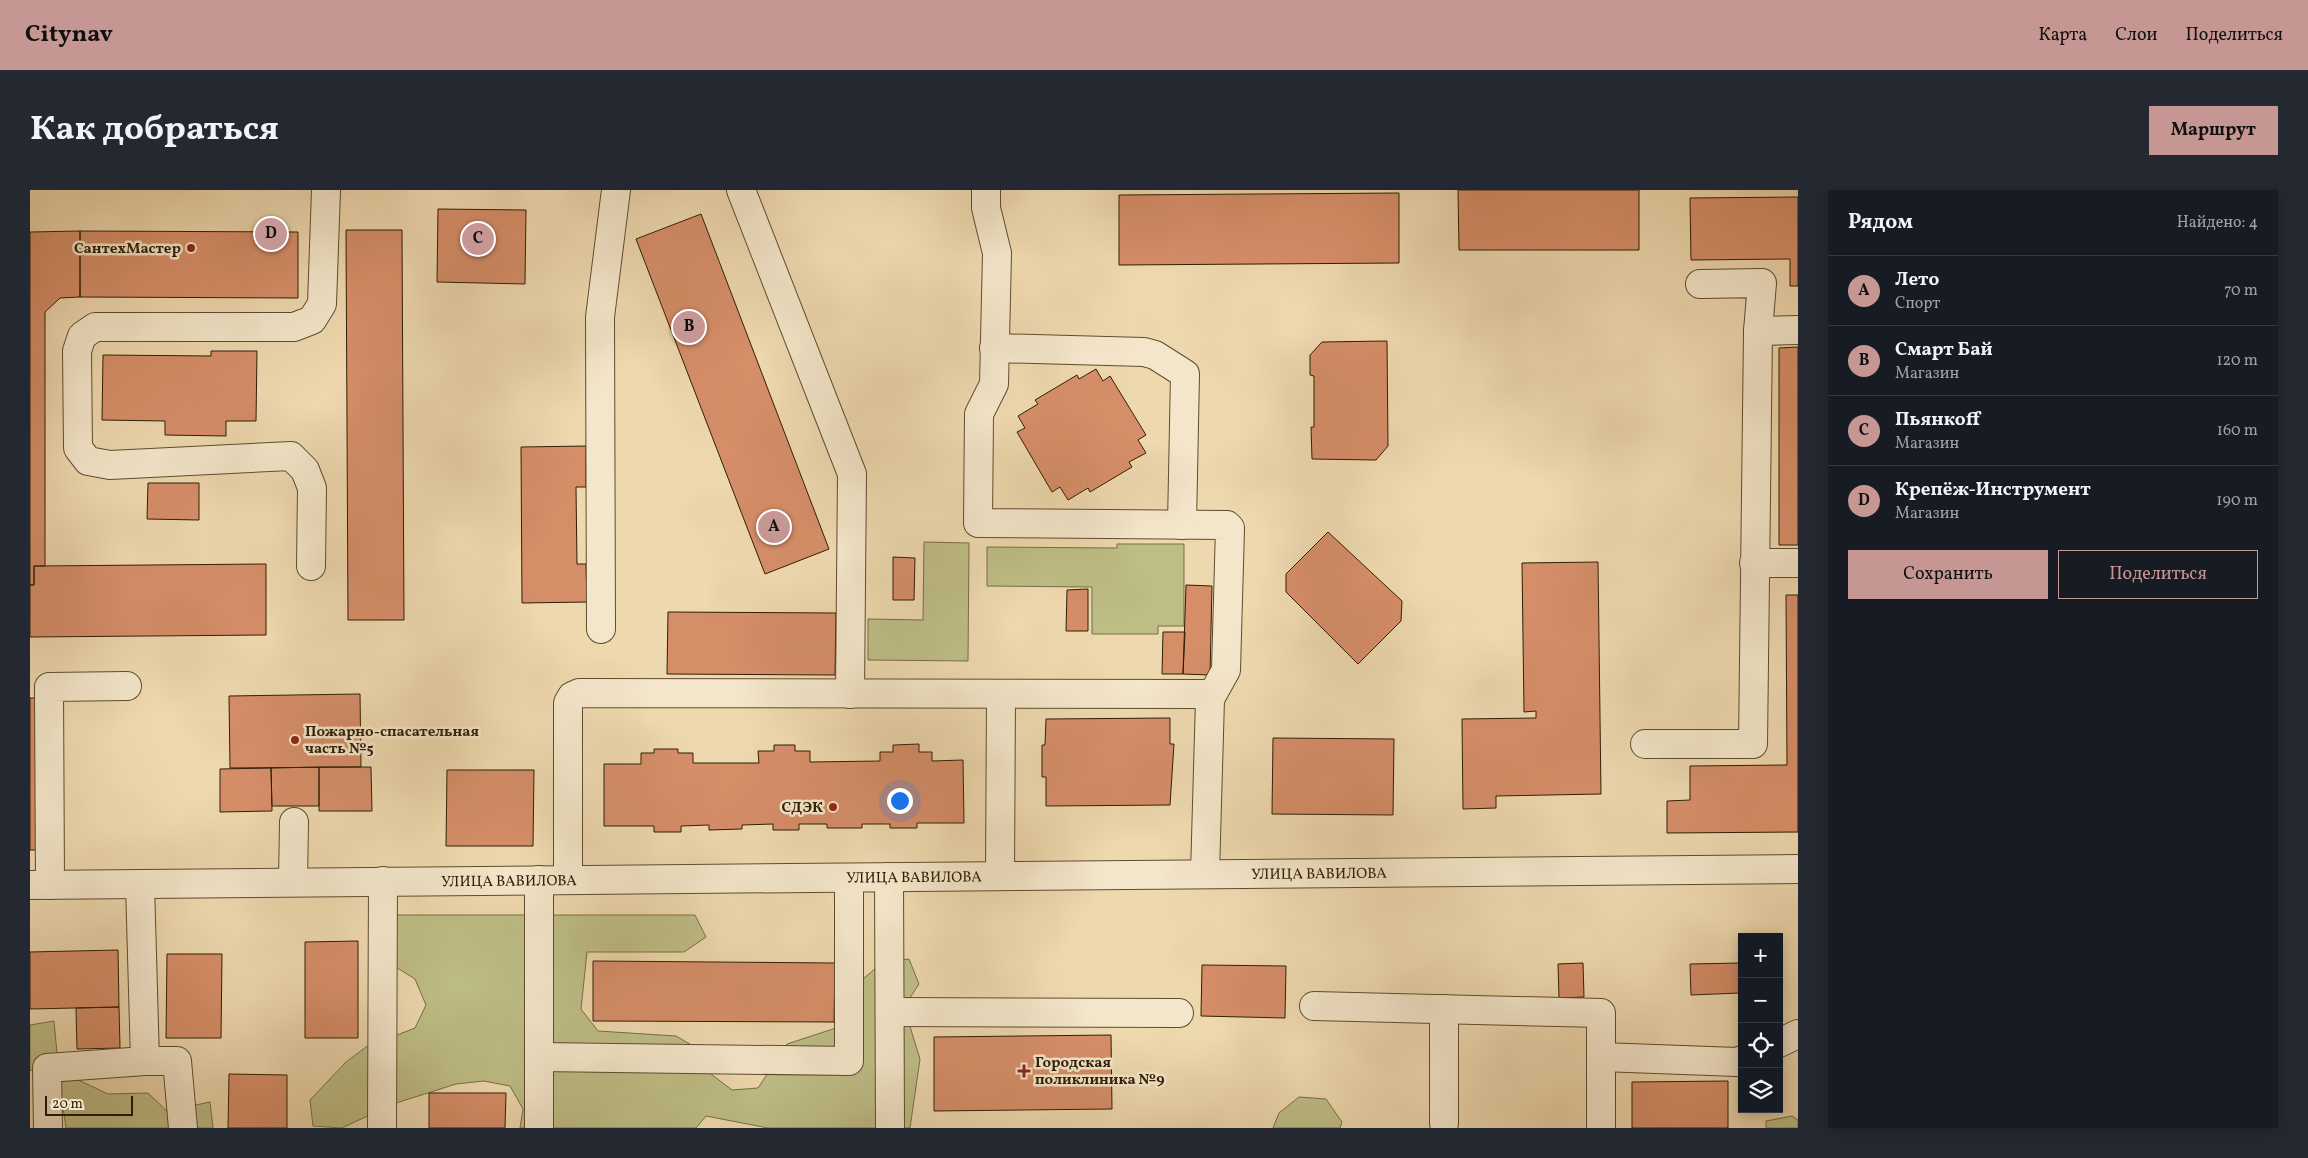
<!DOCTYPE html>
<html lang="ru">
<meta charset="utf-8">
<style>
:root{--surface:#171b24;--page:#242831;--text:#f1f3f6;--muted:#9ea1a6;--line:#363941;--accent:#c59692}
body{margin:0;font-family:Vollkorn,serif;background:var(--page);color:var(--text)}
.controls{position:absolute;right:15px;bottom:15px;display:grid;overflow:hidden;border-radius:0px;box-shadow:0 2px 12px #0003}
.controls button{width:45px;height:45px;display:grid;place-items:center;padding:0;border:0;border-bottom:1px solid var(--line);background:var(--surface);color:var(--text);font:25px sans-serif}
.scale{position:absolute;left:15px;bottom:12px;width:88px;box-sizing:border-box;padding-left:5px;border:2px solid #2f1e05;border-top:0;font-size:14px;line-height:18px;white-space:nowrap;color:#2f1e05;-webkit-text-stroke:4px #f4e6ca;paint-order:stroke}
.you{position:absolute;left:869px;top:610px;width:18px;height:18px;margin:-12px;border:4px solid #fff;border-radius:50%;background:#1a73e8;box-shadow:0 0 0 8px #1a73e833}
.badge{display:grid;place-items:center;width:32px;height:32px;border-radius:50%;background:var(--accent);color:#111;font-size:16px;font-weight:700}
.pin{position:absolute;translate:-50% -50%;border:2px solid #fff;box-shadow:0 1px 5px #0006}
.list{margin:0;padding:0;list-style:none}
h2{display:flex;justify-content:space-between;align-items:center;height:65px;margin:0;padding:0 20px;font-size:21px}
h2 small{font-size:16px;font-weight:400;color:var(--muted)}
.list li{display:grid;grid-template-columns:32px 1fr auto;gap:15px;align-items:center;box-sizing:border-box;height:70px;padding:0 20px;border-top:1px solid var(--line)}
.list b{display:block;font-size:19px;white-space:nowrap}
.list p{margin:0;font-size:16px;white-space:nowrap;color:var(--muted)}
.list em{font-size:16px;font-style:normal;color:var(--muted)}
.actions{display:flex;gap:10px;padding:15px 20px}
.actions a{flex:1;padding:11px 0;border:1px solid var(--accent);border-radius:0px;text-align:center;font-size:18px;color:var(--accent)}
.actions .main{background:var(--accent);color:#111}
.icon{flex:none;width:28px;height:28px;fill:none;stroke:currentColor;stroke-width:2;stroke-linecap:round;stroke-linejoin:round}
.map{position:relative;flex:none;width:1768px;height:938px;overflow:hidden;border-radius:0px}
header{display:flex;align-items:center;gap:30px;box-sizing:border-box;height:70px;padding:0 25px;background:var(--accent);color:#111}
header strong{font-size:24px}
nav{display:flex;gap:28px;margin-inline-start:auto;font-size:18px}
.intro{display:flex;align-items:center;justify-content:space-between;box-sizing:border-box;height:120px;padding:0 30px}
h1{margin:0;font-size:35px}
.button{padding:12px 22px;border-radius:0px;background:var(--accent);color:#111;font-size:18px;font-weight:700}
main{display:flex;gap:30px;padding:0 30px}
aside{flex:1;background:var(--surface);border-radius:0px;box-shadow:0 2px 12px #0003}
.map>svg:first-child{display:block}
.green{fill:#bebd86;stroke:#766e46}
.building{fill:#d68e69;stroke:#2f1e05}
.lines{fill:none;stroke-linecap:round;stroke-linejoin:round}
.minor-casing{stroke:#5f4c2f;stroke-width:30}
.minor{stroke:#f4e6ca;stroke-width:28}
.poi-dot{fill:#8f2418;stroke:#f4e6ca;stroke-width:2}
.labels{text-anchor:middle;stroke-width:5;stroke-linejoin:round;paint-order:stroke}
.poi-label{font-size:15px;font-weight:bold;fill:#2f1e05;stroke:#f4e6ca;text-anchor:end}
.street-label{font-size:15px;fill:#2f1e05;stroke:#f4e6ca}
</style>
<header>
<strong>Citynav</strong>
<nav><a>Карта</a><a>Слои</a><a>Поделиться</a></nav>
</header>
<div class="intro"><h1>Как добраться</h1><a class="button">Маршрут</a></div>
<main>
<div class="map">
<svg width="1768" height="938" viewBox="0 0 1768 938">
<rect width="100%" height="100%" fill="#eed8ae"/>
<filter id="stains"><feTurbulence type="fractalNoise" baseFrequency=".004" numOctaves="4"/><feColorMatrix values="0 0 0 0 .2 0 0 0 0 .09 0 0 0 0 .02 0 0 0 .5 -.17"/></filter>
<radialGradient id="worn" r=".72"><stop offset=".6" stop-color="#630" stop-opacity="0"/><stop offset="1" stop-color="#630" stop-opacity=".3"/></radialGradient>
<path class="green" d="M894,352L939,353L938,471L838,470V429L893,430Z
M1087,354H1154V436H1128V444H1062V397L957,396V357L1087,358Z
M341,725H665L676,747L654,762H557L551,819L568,841L646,846L670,860L681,884L702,900L728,898L757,854L809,837L833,789L853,772L879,769L889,794L874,817L890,869L880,938H738L676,926L666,938H490L493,919L480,896L454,891L426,894L363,914L312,938L283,936L280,910L316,872L336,857L385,838L396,815L385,789L361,774Z
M24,831L28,874L42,887L78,904L118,903L145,929L161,916L180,912L183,938H36C32,910 31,888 0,880V835Z
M1269,907L1296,909L1312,932L1310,938H1243L1249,923Z
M1762,926L1768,930V938H1736V931Z"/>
<path class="building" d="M1428,0H1609V60H1429Z
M1369,3V73L1089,75V5Z
M1768,7V96H1760V69L1661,70L1660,8Z
M408,19L496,20L495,94L407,92Z
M671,24L799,359L735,384L606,49Z
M316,40H372L374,430H318Z
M50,41V107L30,108L15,122V376H4V395H0V42Z
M50,41L268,42V108L50,107Z
M1357,151L1358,256L1346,270L1282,269L1281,237H1284V186L1280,185V165L1292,152Z
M1768,157V355H1749V158Z
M181,161H227L226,231H196V246L135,245V231L72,230L73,165L181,166Z
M1066,179L1073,191L1080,186L1116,245L1108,250L1116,263L1099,272L1102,277L1060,302L1058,298L1038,310L1030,297L1022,302L987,242L995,238L988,226L1008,214L1005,210L1047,185L1049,189Z
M556,256V297H546L547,374H556L557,412L492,413L491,257Z
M118,293H169V330L117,329Z
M1298,342L1372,411L1371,431L1328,474L1256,402V384Z
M863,367L885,368L884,410H863Z
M1568,372L1571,604L1466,606V618L1433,619L1432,529L1506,528V521L1494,522L1492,373Z
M236,374V445L0,447V395H4V376Z
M1156,395L1182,396L1180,485L1153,484Z
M1058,399V441H1036L1037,400Z
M1756,405H1768V642L1637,643V611L1660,610V576L1757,575Z
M638,422L806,423L805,485L637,484Z
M1133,442H1155L1153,484H1132Z
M330,504L331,577L200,578L199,506Z
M0,508H9L11,660H0Z
M1140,528V554H1144L1140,615L1016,616V587H1012V555H1015L1016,529Z
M1243,548L1364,549L1363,625L1242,624Z
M889,554V562H902V571L933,570L934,633H887V638H860V634H832V638H797V634H769V640H743V634L712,635V639L679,640V635L651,636V642H624V636H574V574H611V563H624V559H648V563H663V573H729L728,561H744V555H765V561H780V572L850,571V562H863V555Z
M289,577V616H242L241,578Z
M289,577H341L342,621H289Z
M241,578L242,621L190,622V579Z
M417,580H504L503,656H416Z
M328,751V848H275V752Z
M88,760L89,817L0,819V762Z
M137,764H192L191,848H136Z
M563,771L805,773L804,832L563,831Z
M1553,773L1554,807L1529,808L1528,774Z
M1710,773V803L1661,805L1660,774Z
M1172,775L1256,776L1255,828L1171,826Z
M89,817L90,858L47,859L46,818Z
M1081,845L1082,919L904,921V847Z
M199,884L257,885V938H198Z
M1698,891V938H1602V892Z
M399,903H476L475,938H399Z"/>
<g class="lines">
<defs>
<g id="minor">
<path d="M711,0L822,284L820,504"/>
<path d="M956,0V18L967,63L964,194L949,224L948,333L1197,335L1200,338L1196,480L1180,509L1175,684"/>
<path d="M1728,141L1768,140"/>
<path d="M964,158L1114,162L1125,165L1155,184L1152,335"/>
<path d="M1724,373H1768"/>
<path d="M281,376L282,298L275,280L261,266L80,275L58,271L48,258L47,161L52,146L65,137H264L282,130L292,114L296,0"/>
<path d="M571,439L570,127L586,0"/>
<path d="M1615,554H1723L1728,141L1732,93L1670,94"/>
<path d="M970,686L971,504"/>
<path d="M859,687L860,938"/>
<path d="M538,690V513L542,506L549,503L1181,504"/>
<path d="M263,692L264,632"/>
<path d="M110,694L115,871"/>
<path id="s1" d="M0,695L1768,679"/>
<path d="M20,695L19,497L97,496"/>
<path d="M1284,816L1571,823V938"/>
<path d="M1414,819V933"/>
<path d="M860,822L1149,823"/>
<path d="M1749,853L1768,844"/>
<path d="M510,867L819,871V688"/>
<path d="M1571,867L1707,872L1712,870"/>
<path d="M18,938L17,878L115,871H147L153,938"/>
<path d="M352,938L353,691"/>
<path d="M509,938V690"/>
</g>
</defs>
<use href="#minor" class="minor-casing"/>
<use href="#minor" class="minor"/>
</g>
<g class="poi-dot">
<circle cx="161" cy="58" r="5"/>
<circle cx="265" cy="550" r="5"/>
<circle cx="803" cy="617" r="5"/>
<path d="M991.5 873.5h5v5h5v5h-5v5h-5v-5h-5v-5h5z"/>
</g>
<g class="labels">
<g class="poi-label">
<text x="151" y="63">СантехМастер</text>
<text x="275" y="546" text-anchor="start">Пожарно-спасательная<tspan x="275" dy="17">часть №5</tspan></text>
<text x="793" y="622">СДЭК</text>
<text x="1005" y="877" text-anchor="start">Городская<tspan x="1005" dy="17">поликлиника №9</tspan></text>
</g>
<g class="street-label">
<text dy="5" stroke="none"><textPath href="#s1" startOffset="1289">УЛИЦА ВАВИЛОВА</textPath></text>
<text dy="5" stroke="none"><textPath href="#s1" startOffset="884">УЛИЦА ВАВИЛОВА</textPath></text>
<text dy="5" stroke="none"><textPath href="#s1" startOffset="479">УЛИЦА ВАВИЛОВА</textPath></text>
</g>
</g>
<rect width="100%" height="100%" filter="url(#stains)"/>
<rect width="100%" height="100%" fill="url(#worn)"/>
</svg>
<div class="controls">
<button>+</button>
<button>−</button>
<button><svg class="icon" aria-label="locate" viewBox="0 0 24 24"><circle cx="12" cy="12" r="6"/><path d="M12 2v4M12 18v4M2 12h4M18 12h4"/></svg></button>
<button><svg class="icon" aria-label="layers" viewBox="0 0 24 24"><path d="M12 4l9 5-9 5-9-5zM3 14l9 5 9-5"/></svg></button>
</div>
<div class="scale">20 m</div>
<div class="you"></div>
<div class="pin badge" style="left:744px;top:337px">A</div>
<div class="pin badge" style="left:659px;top:137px">B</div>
<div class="pin badge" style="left:448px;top:49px">C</div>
<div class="pin badge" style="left:241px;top:44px">D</div>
</div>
<aside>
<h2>Рядом<small>Найдено: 4</small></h2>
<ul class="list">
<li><span class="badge">A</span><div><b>Лето</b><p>Спорт</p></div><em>70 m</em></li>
<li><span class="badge">B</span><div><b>Смарт Бай</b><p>Магазин</p></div><em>120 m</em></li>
<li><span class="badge">C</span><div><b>Пьянкоff</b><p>Магазин</p></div><em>160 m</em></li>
<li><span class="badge">D</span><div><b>Крепёж-Инструмент</b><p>Магазин</p></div><em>190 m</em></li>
</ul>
<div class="actions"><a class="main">Сохранить</a><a>Поделиться</a></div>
</aside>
</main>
